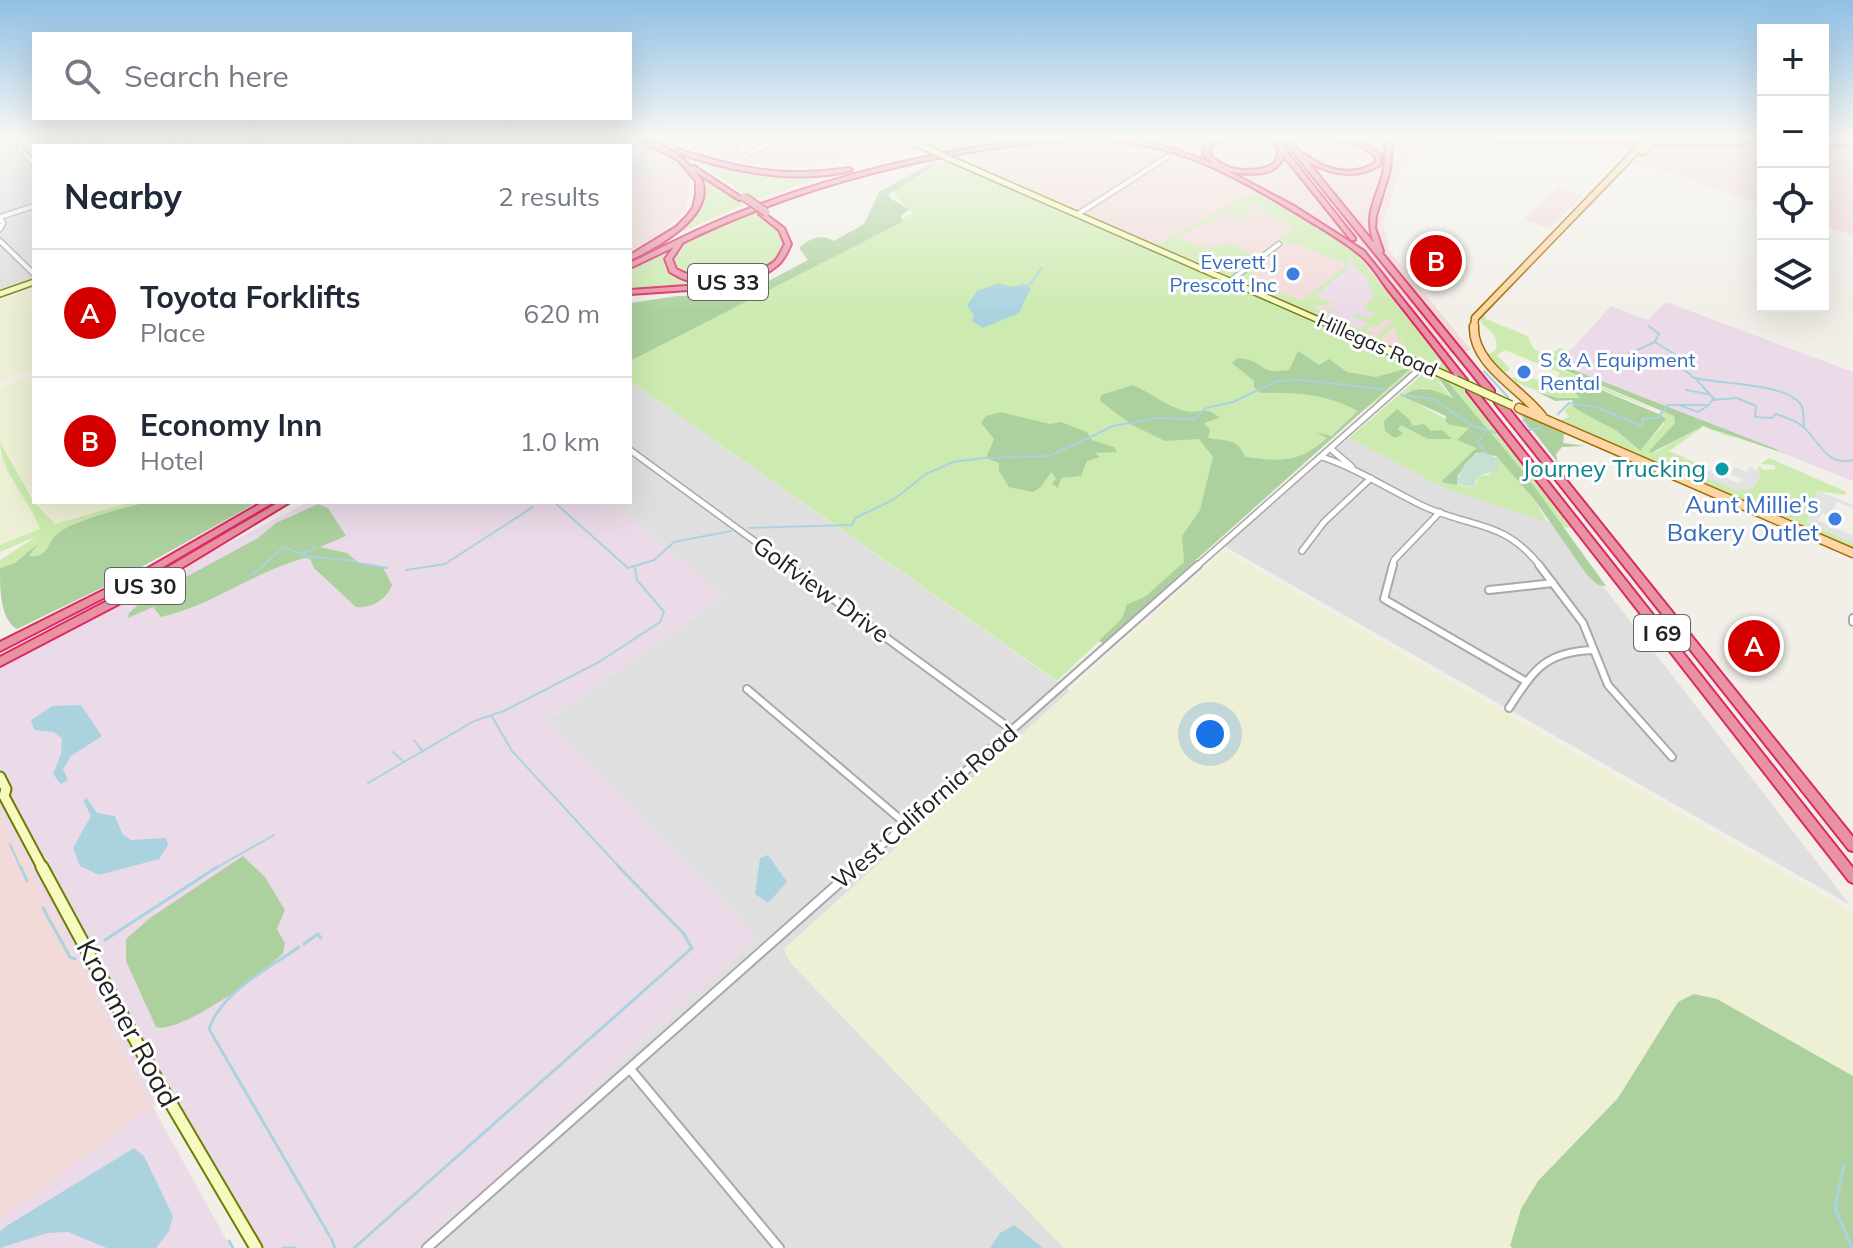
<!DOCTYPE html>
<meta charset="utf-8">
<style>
:root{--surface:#fff;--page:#f6f6f7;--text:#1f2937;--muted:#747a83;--line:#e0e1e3;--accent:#d40000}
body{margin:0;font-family:Mulish,sans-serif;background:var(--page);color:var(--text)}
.controls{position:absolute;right:24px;top:24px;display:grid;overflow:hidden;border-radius:0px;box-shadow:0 8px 32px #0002}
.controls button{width:72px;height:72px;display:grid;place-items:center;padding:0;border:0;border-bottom:2px solid var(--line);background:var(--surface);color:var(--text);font:40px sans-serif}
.you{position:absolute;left:1210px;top:734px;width:28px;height:28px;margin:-20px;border:6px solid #fff;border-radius:50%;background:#1a73e8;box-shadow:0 0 0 12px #1a73e833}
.badge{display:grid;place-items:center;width:52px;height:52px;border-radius:50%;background:var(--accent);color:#fff;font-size:26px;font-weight:700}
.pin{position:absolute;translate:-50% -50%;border:4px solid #fff;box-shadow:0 2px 8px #0006}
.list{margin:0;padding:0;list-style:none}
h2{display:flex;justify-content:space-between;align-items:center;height:104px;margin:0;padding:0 32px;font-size:34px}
h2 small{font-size:26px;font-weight:400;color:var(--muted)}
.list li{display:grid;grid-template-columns:52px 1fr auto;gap:24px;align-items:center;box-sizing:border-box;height:128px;padding:0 32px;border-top:2px solid var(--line)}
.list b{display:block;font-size:30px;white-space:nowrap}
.list p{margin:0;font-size:26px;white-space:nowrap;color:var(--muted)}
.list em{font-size:26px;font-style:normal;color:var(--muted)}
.icon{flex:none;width:44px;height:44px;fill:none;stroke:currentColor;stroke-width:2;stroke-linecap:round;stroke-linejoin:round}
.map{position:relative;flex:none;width:1853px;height:1248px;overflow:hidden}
.search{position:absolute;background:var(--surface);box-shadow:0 8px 32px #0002;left:32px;top:32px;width:600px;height:88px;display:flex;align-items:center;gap:20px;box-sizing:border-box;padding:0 28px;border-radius:0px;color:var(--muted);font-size:30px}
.panel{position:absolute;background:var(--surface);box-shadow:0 8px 32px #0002;left:32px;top:144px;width:600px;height:360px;border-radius:0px}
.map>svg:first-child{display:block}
.residential{fill:#e0dfdf}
.commercial{fill:#f2dad9}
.industrial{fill:#ebdbe8}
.farmland{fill:#eef0d5}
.grass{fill:#cdebb0}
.forest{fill:#add19e}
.wetland{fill:#c6e0d4}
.parking{fill:#e2e2e2}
.water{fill:#aad3df}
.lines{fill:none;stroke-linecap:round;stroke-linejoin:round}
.stream-far1{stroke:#aad3df;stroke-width:2}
.stream{stroke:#aad3df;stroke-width:3}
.street-far3-casing{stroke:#a9a9a9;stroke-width:7}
.street-far2-casing{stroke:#a9a9a9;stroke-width:8}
.street-far1-casing{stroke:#a9a9a9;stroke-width:10}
.street-casing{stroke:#a9a9a9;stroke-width:12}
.secondary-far3-casing{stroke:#707d05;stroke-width:8}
.secondary-far2-casing{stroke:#707d05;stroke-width:10}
.secondary-far1-casing{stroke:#707d05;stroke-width:13}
.secondary-casing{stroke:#707d05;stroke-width:15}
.primary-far1-casing{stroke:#a06b00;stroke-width:9}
.primary-casing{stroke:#a06b00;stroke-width:11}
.highway-casing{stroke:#dc2a67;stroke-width:4}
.street-far3{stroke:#fff;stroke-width:4}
.street-far2{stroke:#fff;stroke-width:5}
.street-far1{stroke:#fff;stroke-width:6}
.street{stroke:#fff;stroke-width:8}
.secondary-far3{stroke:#f7fabf;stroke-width:5}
.secondary-far2{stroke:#f7fabf;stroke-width:7}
.secondary-far1{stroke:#f7fabf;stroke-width:9}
.secondary{stroke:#f7fabf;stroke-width:11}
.primary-far1{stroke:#fcd6a4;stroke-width:6}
.primary{stroke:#fcd6a4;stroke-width:8}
.highway{fill:#e892a2;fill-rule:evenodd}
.secondary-bridge-far1-casing{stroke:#707d05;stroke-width:8;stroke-linecap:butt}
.secondary-bridge-casing{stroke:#707d05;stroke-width:10;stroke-linecap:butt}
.highway-bridge-casing{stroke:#dc2a67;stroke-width:10;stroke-linecap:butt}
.secondary-bridge-far1{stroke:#f7fabf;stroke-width:5}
.secondary-bridge{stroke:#f7fabf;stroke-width:7}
.highway-bridge{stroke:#e892a2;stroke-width:7}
.shop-dot{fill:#3f7fe0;stroke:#fff;stroke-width:3}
.culture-dot{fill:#0f9aa8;stroke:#fff;stroke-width:3}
.labels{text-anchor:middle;stroke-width:6;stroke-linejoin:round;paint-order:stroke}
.far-shop-label{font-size:20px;fill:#366cbe;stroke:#fff;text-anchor:end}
.far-street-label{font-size:20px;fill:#222;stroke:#fff}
.shield{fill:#fff;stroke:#646464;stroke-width:2}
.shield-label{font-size:22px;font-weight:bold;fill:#222}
.culture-label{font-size:24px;fill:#0d838f;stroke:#fff;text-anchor:end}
.shop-label{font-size:24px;fill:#366cbe;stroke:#fff;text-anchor:end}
.street-label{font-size:24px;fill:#222;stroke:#fff}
.near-street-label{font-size:28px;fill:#222;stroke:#fff}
</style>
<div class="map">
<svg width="1853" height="1248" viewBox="0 0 1853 1248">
<rect width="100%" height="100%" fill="#f2efe9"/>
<path class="residential" d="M0,137H366L368,146H34V280L0,292Z
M630,381L1070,691L784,949L790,962L1064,1248H423L756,937L548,720L723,597L613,502H630Z
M1349,438L1444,488L1555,524L1850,905L1224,546Z"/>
<path class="commercial" d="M550,137H624L653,148L681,166L690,178L686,210L661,233L630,251V146H542Z
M716,137H1763V204L1583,144L1463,146L1439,148L1414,157L1402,166L1383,222L1389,250L1471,350L1408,362L921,148L804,165L745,164L684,147Z
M1823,137H1853V235L1823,225Z
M1558,187L1583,196L1549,228L1523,220Z
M0,811L152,1106L0,1219Z"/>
<path class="industrial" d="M1353,257L1380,295L1379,313L1358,331L1325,316L1337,305L1315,296L1302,302Z
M1666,302L1853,372V481L1558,364L1611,306L1648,320Z
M308,502H613L723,597L548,720L756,937L423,1248H256L166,1095L153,1107L231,1248H0V1219L152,1106L0,811V662Z"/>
<path class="farmland" d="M34,287V370L0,380V299Z
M34,376V498L0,442V387Z
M0,455L34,510L40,529L0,545Z
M36,502H132L61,525L50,521Z
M1224,551L1842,906L1853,917V1076L1717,999L1645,1057L1618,1098L1521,1209L1510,1245L1513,1248H1064L790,962L784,949Z"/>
<path class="grass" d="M949,160L1413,367C1401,392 1368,404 1348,421C1247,502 1152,591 1057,681L630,381V360L913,213L897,198L894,191Z
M698,162L754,174H831L754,200Z
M698,174L745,204L670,237C686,220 709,200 698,174Z
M1259,193L1318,223L1350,246L1454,376L1391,348L1403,343L1396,336L1395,327L1381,337L1388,345L1373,340L1393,322L1386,319L1378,327H1369L1366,330L1373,333L1368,338L1335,322L1338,319L1360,329L1358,331L1369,323L1354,317L1356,314L1369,319L1375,313L1363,308L1374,295L1367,282L1371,280L1352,266L1354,262L1362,269L1344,251L1351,258L1347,265L1294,243L1291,246L1280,239L1295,228L1257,208L1260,202L1230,210L1253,208L1251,211L1259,218L1248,211L1241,213L1250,223L1223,212L1211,217L1223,224L1212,220L1179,237C1199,249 1208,249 1228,243L1257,255L1232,277L1158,245L1240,198Z
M754,210C762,217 777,226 782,236C796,266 737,280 717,280C701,280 689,276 675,269L672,257L682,245Z
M673,246L663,260C667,279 686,282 703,284L630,289V269Z
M1346,266L1350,267L1315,296L1335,304L1313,306L1321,311L1335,309L1325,317L1236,279L1247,271H1256L1248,278L1302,301Z
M1485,315L1486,319L1528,336L1533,348L1546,356L1560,348L1570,351L1559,361L1560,369L1659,411L1587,384L1589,391L1575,393L1581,398L1561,400L1515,382L1511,377L1536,379L1549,385L1560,373L1505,350L1497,355L1510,369L1506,372L1496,368L1487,355L1496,350C1499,335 1491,332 1481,323L1480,318Z
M1424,373L1461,386L1573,529L1560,526L1523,471L1449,384L1438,381L1453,399L1423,388L1402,394C1420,405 1452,424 1469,428L1465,444L1473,443L1476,448L1447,477L1456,485L1472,487L1477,483L1478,476L1489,475L1499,459L1534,499L1547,522L1444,488L1349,438Z
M1571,404L1617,431L1639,451L1664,424V417L1660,414L1663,411L1674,416L1675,423L1649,451L1656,452L1698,427C1712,427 1725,433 1737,439L1703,427L1669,451L1705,467V474L1737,488L1752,489L1761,473L1757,470L1759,466L1764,470L1776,469L1774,465L1760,464L1769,458L1845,491L1846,495L1818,491L1807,522L1853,543V549L1563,422L1560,420L1569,417L1564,410Z
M0,442L34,502L55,524L132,502H147L86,520L56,535C50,544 43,561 29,556L38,544L15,563L0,568V560L37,536L0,552V545L40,529C30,500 0,472 0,442Z"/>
<path class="forest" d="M934,162L938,164L889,194L890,198L909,209L901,216L902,222L630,361V303L677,296L744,294L808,260L799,248C808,239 822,233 834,241L864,224L879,192Z
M1298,351L1319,365L1329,359L1347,372L1376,377L1412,367L1103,643L1099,641C1108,629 1125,623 1126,605L1146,596L1184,562L1182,536L1200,510L1213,457L1199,439L1165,441L1132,425L1100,401L1101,395L1133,385C1150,392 1167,407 1185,411C1200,414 1208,405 1219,418L1204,423L1210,430L1208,438C1224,441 1239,438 1245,457C1281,461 1298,464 1327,438L1315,432L1331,436L1358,411C1327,394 1295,392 1261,393L1254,387V381L1232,363L1238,358C1266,360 1255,375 1289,370Z
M1558,364L1776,449L1780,452L1703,426L1651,453L1649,451L1675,423L1674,416L1562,369Z
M1439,379L1447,381L1523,471L1606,586L1598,585L1587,575L1534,499L1496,456L1476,453L1458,475L1457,485L1444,483L1442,481L1476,448L1457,440L1469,428L1450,425L1445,421L1446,416L1402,396C1419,384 1433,389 1453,398Z
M1587,384L1661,415L1666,419L1640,451L1617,431L1574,408L1572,400L1555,401L1536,391L1557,398H1580L1575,393L1589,391Z
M1397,409L1410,420L1412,426L1424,424L1431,431L1442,430L1452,439H1428L1401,425L1398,429L1403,434L1395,438L1385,431L1384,421Z
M1001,412L1050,424L1061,422L1087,432L1092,440L1114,447L1117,452L1095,453L1100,457L1087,461L1081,476L1061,478L1058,488L1052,484L1056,478L1051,472L1041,487L1033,492L1009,487L999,471V463L986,458L994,439L981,423L986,416Z
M1520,414L1564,434L1563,443L1585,446L1562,447L1556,454L1558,463Z
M147,502H258L120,579L17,629C0,619 0,589 0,568L15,563L39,543L29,556C48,558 47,544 56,535C70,521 125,508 147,502Z
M318,504L328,508L346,536L320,547L347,553L359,563L382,566L392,585C387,599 371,609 356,607L314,568L310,559L304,558C256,571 209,607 161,617L153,607L128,618L129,613L142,601L258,538L276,523Z
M243,856L265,877L285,910L277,929L285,943L283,953C266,972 179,1035 156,1027L126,961V939L150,918Z
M1694,994L1717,999L1853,1076V1248H1513L1510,1246L1521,1209L1538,1181L1618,1098L1678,1002Z"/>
<path class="wetland" d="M1483,452L1499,459L1498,470L1478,476L1474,487L1457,484C1458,472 1469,454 1483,452Z"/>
<path class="parking" d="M552,137L626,140L652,154L665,169L630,183V146H545Z
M1735,467L1747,472L1750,467L1762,473L1752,489L1736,490L1704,477L1709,470L1739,484L1742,479L1730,474Z
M1819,491L1853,505V508L1837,502L1829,516L1822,513L1818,520L1853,536V543L1807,522L1812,512L1808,509Z"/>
<path class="water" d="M1000,283L1011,287L1025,284L1031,288L1019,313L983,328L972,321L974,315L967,305L977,291Z
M81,705L102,736L71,756L63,769L68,780L61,784L53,774L61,754L62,738L53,732L34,730L31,720L52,706Z
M86,797L97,813L115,816L123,835L131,840L166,838L168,845L159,859L99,875L80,866L73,848L91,816L84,802Z
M768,855L787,882L768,903L755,894L760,858Z
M134,1148L144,1156L173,1216L169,1231L156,1248H107L68,1232L47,1233L0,1248V1231L8,1225Z
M1014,1225L1043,1248H990L1000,1233Z"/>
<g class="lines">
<path class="stream-far1" d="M1029,285L1042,268
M1649,326L1659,334L1655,341
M1628,354L1655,342L1676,355L1677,364L1691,375
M1484,371L1508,397
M1692,377C1716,385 1791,382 1802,407C1804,411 1803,421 1804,426
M1696,379L1715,400
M1686,390L1708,394
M1401,395L1434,399L1471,425L1496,433
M1679,405L1698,412L1709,405
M1558,414L1569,403L1596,407L1642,426L1643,419L1657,418L1668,405H1709L1712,400L1737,398L1756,406L1755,417L1772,418L1776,414C1784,417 1794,420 1801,425C1819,439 1825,467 1853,460
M1523,420L1532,430
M1529,430L1540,428
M1485,434L1477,442L1487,453
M554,502L628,568L654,560L674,542L731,531
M749,528L852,525L855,518L893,500L926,474L953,462L984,458L1050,456L1113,426L1157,418L1194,419L1206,408L1233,402L1277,381L1304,380L1386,390
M303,553L316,548
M359,563L387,568
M406,570L445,564L533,507
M252,575L284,547L306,556L355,561
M491,715L512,751L621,869
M414,740L423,752
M393,752L404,762
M368,783L474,721L504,711L599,662L660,622L664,612L637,580L635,568
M10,844L21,869
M214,869L274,835"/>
<path class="stream" d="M21,867L27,881
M43,908L70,957L75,959
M105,940L217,867
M304,944L318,934L321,938
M299,947C268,969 222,991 209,1029L329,1235
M1844,1164L1835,1208L1852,1248
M331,1238L335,1248
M229,1241L233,1248
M283,1248H295
M354,1248L692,948L683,933L619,867"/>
<defs>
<path id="street-far3" d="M20,137V148L34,164
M91,137L101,146
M172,137L184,146
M756,137L739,148L751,152L786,137
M46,146L74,137
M251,146L260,137
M341,146L344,139
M1078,214L1167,157
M0,217L34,206
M0,217L3,223L0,229
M0,241L34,274
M1230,281L1279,244"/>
<path id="street-far2" d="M1331,449L1352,467
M630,450L790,567
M1322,457C1358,469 1388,489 1423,506C1472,529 1504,519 1541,567
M1302,551L1324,522L1371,478
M1196,567L1423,366
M1392,567L1394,560L1440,512"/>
<path id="street-far1" d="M787,565L1012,730
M1393,565L1384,599L1527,682
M1539,565L1583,623L1608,685L1672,757
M1489,590L1553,583
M1853,618V622
M747,689L906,824
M1509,708C1534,670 1544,652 1593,650
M855,869L1198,565"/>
<path id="street" d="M630,1069L779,1248
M427,1248L857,867"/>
<path id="secondary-far3" d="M901,137L924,147
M419,146L443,137
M948,158L1337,328
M0,294L34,282"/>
<path id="secondary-far2" d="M1333,326L1456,380"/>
<path id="secondary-far1" d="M0,777L6,789L4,796L43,869"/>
<path id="secondary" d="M42,867L156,1078L256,1248"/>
<path id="primary-far1" d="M1735,139L1763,141
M1823,142H1853
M1643,152L1655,141H1741
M1474,328L1475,318L1646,141"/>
<path id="primary" d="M1474,326C1472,365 1522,389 1542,416
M1519,408L1853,553"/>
<path id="highway" d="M634,137C650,137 680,154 690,166H694L744,199L739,200L694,171C695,172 702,180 702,181C715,216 655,249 630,260V255L676,227L686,217L693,208L696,195V181L678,160Z
M1055,137C1079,137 1103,136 1126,138C1157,142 1185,152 1213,164L1203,154L1205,145L1221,137H1230L1211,146L1209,154C1215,160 1222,165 1231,168C1245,172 1284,172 1277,148C1277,147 1270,138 1269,137H1275L1355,238V240H1351L1283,155V159C1281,161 1277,167 1274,169C1261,176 1242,174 1228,171L1294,206L1364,251L1467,380L1466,382H1460C1437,352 1413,321 1389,291C1380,279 1371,263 1359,254C1342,240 1322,229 1303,217C1254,187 1201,156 1144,145C1094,135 1043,141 993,148C886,165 780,195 682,243V244L672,259L676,269C702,283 738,285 764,268C767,266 772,264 775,261C779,257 782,249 785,244L779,230L759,214L764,213L784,228L791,244C788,251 784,260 778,265C755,285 715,289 687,280C681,279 676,275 670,272L665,259L674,247L630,268V263C665,246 699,228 735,214C838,173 945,148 1055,137Z
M1281,137H1287L1301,153C1307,155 1312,159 1318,163C1337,172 1356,175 1375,163L1376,157L1360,145L1323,137H1337L1364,143L1381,155L1380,165C1356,180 1331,175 1307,161L1374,243C1364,215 1375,201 1383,174C1385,164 1385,153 1386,142L1389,139L1377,137L1654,139L1657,137H1665L1655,143L1395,139L1392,142L1390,170L1376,216L1375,228L1383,251L1382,253L1494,390V394H1488Z
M1682,137H1696V138L1693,140Z
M677,149C741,169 782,178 849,168L852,170C841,174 828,175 816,176C767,179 721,168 675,152L674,151Z
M700,285H703V289L630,294V290Z
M1467,387H1473L1853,868V883L1849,881L1467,391Z
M1498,398L1501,399L1853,837V851L1849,850L1495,403L1494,401Z
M263,502H274L156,571L0,651V642L150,567Z
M279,502H290L140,593L0,666V657L134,587Z"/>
</defs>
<use href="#street-far3" class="street-far3-casing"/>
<use href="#street-far2" class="street-far2-casing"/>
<use href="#street-far1" class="street-far1-casing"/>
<use href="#street" class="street-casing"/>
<use href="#secondary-far3" class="secondary-far3-casing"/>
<use href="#secondary-far2" class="secondary-far2-casing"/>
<use href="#secondary-far1" class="secondary-far1-casing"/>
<use href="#secondary" class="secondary-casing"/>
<use href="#primary-far1" class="primary-far1-casing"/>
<use href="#primary" class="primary-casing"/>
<use href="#highway" class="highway-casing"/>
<use href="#street-far3" class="street-far3"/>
<use href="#street-far2" class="street-far2"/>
<use href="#street-far1" class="street-far1"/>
<use href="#street" class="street"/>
<use href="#secondary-far3" class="secondary-far3"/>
<use href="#secondary-far2" class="secondary-far2"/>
<use href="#secondary-far1" class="secondary-far1"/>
<use href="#secondary" class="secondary"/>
<use href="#primary-far1" class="primary-far1"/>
<use href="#primary" class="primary"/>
<use href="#highway" class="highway"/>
<defs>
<path id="secondary-bridge-far1" d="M924,147L948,158"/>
<path id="secondary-bridge" d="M1456,380L1511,405"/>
<path id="highway-bridge" d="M744,197L766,212"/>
</defs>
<use href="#secondary-bridge-far1" class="secondary-bridge-far1-casing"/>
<use href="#secondary-bridge" class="secondary-bridge-casing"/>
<use href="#highway-bridge" class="highway-bridge-casing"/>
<use href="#secondary-bridge-far1" class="secondary-bridge-far1"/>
<use href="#secondary-bridge" class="secondary-bridge"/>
<use href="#highway-bridge" class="highway-bridge"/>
</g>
<linearGradient id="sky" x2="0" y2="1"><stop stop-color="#8fc0e4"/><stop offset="0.44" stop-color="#f9f8f5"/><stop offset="1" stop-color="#f9f8f5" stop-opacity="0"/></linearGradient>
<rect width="1853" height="312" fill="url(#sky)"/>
<g class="shop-dot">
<circle cx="1293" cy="274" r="8"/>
<circle cx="1524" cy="372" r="8"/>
<circle cx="1835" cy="519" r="8"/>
</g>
<circle class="culture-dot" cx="1722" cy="469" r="8"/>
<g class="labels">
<g class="far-shop-label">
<text x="1277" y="269">Everett J<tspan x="1277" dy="23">Prescott Inc</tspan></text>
<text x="1540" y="367" text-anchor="start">S &amp; A Equipment<tspan x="1540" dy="23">Rental</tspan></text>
</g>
<g class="far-street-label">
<text transform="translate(1377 345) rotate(24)" y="7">Hillegas Road</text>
</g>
<g class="shield">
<rect x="688" y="264" width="80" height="36" rx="6"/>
<rect x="105" y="568" width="80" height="36" rx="6"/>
<rect x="1634" y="615" width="56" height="36" rx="6"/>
</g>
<g class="shield-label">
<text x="728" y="290">US 33</text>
<text x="145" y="594">US 30</text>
<text x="1662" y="641">I 69</text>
</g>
<g class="culture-label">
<text x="1706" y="477">Journey Trucking</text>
</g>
<g class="shop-label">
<text x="1819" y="513">Aunt Millie's<tspan x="1819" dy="28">Bakery Outlet</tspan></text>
</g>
<g class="street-label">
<text transform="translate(821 590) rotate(36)" y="8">Golfview Drive</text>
<text transform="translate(925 807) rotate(-41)" y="8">West California Road</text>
</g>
<g class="near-street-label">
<text transform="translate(128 1023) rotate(62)" y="10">Kroemer Road</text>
</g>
</g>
</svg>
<div class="controls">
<button>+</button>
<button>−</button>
<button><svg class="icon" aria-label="locate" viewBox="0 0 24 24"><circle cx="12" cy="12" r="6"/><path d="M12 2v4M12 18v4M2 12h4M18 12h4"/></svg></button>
<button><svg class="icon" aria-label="layers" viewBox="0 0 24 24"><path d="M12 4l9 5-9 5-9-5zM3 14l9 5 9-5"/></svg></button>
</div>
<div class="you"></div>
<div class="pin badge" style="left:1754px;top:646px">A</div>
<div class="pin badge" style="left:1436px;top:261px">B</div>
<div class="search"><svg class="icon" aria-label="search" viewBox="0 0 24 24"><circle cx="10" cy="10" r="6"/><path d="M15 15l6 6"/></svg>Search here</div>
<section class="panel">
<h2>Nearby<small>2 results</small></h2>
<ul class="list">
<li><span class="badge">A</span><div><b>Toyota Forklifts</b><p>Place</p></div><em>620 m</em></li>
<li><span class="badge">B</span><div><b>Economy Inn</b><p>Hotel</p></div><em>1.0 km</em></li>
</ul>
</section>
</div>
